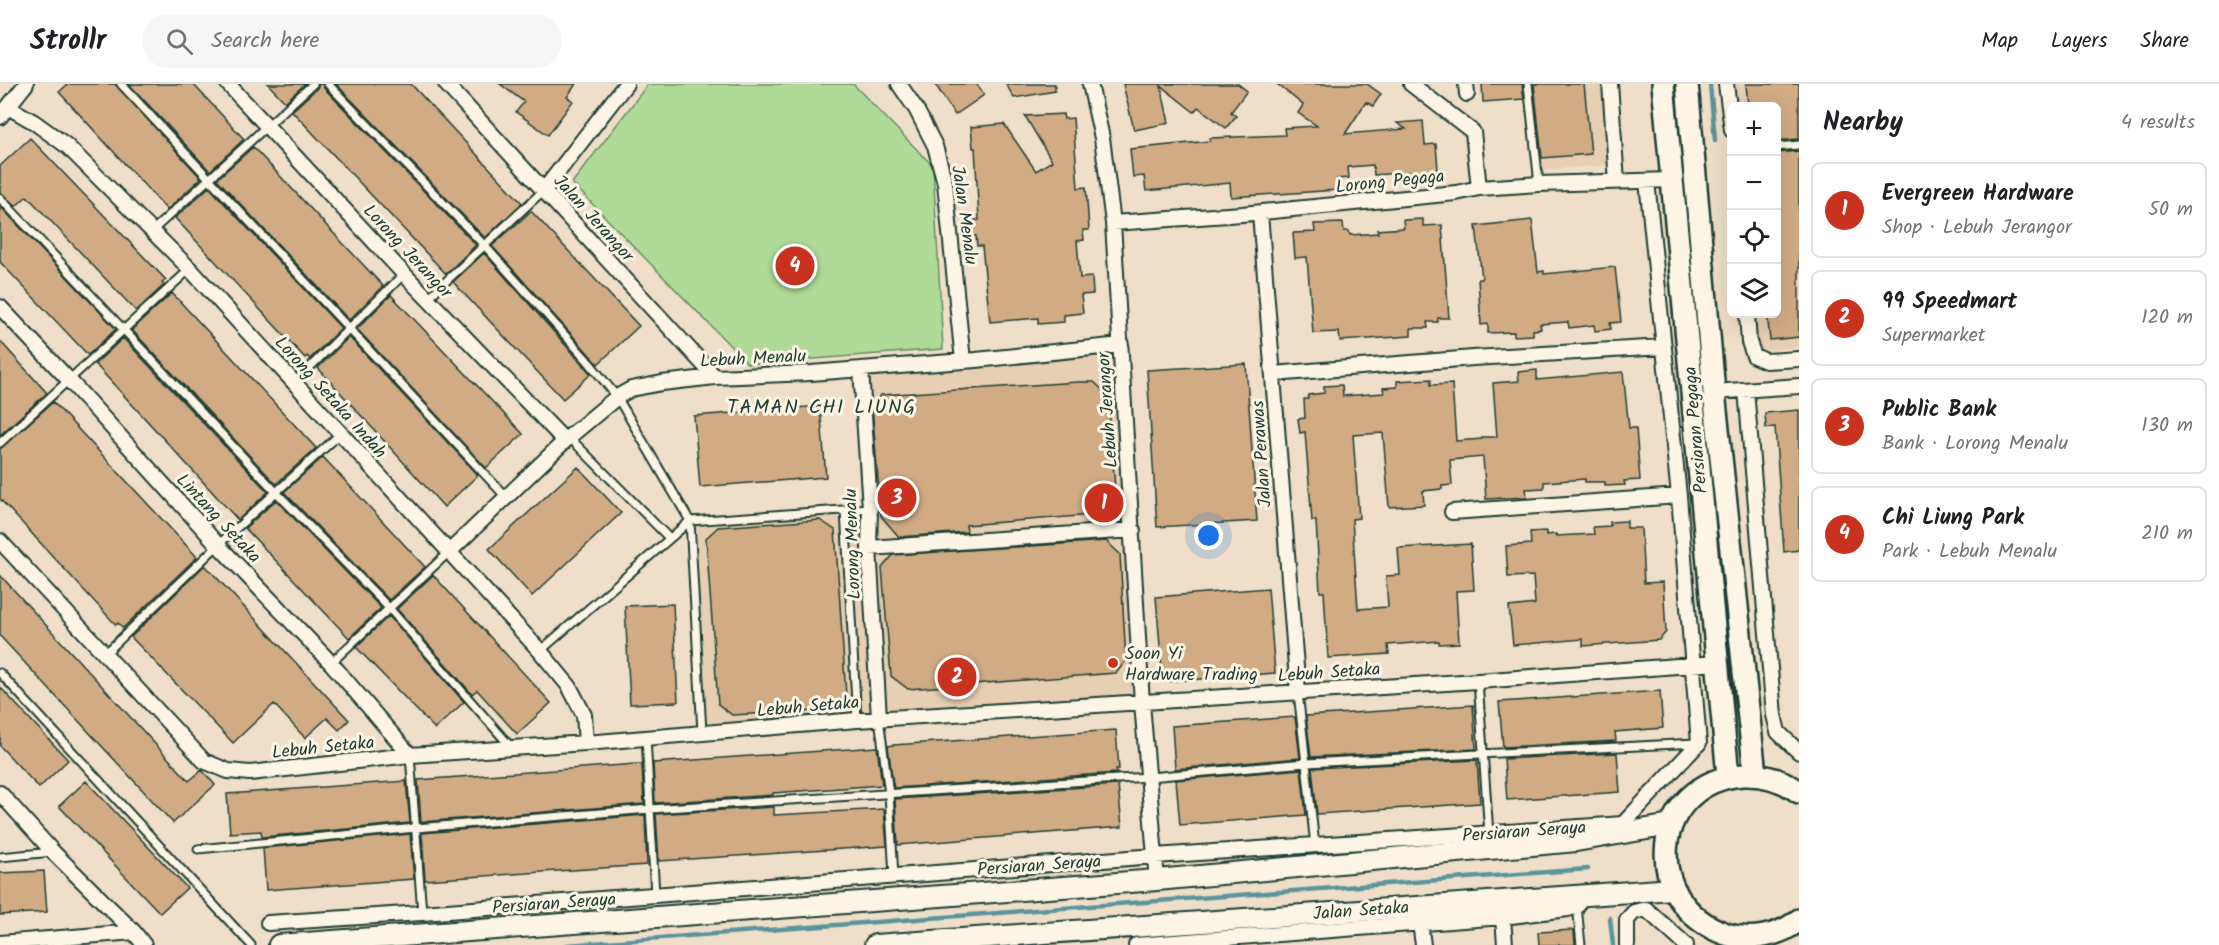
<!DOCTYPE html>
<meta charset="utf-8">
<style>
:root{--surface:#fff;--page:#f6f6f6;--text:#202124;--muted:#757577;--line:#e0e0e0;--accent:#c8321e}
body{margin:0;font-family:Kalam,sans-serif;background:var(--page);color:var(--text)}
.controls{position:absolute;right:18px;top:18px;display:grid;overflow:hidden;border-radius:9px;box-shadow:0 6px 24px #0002}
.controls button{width:54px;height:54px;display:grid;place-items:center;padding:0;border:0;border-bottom:2px solid var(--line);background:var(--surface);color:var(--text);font:30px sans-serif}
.you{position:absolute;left:1209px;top:452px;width:21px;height:21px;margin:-15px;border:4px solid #fff;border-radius:50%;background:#1a73e8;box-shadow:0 0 0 9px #1a73e833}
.badge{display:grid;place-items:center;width:39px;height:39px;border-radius:50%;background:var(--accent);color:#fff;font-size:20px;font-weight:700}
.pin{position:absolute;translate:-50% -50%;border:3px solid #fff;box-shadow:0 2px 6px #0006}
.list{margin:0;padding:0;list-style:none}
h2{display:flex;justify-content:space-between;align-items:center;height:78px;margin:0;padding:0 24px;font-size:26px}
h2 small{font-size:20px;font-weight:400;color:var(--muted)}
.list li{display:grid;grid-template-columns:39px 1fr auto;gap:18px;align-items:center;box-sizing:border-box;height:96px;margin:0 12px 12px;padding:0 12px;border:2px solid var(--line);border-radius:9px}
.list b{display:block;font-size:22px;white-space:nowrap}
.list p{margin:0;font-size:20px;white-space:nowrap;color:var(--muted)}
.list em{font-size:20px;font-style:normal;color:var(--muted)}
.icon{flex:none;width:33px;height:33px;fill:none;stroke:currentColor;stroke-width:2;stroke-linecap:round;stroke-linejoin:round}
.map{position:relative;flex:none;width:1799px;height:861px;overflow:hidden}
header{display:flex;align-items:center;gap:36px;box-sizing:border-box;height:84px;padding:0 30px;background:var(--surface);border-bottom:2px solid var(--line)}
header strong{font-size:28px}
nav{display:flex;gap:33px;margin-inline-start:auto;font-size:21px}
.search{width:420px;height:54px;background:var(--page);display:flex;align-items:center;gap:15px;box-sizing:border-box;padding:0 21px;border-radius:33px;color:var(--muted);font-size:22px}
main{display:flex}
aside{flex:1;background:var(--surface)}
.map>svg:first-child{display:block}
.built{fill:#e6cfb3}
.green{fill:#afda98;stroke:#678c66;stroke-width:1.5}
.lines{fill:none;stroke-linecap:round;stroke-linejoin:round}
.stream{stroke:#5c949e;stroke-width:4.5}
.building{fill:#d1ab83;stroke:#1f3d34;stroke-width:1.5}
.service-casing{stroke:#1f3d34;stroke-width:11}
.minor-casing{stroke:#1f3d34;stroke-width:18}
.secondary-casing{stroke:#1f3d34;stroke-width:24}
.primary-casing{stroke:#1f3d34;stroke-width:26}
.service{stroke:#fcf5e5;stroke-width:7}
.minor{stroke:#fcf5e5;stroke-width:14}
.secondary{stroke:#fcf5e5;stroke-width:20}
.primary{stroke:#fcf5e5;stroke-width:21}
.poi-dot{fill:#c8321e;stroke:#fcf5e5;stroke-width:2}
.labels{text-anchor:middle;stroke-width:6;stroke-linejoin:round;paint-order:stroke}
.street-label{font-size:18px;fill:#1f3d34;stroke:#fcf5e5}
.poi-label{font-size:18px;fill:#1f3d34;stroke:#fcf5e5;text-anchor:start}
.neighbourhood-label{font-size:20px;letter-spacing:1.5px;fill:#1f3d34;stroke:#fcf5e5}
</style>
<header>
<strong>Strollr</strong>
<div class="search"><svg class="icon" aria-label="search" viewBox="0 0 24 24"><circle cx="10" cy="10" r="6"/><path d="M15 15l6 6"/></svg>Search here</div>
<nav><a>Map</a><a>Layers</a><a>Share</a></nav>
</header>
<main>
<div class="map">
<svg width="1799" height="861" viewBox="0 0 1799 861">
<rect width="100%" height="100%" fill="#efdfc8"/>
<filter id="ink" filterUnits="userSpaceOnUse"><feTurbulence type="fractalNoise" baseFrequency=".0167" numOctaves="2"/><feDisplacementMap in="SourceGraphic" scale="12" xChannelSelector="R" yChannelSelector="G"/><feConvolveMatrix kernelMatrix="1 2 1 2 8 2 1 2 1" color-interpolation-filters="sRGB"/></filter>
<g filter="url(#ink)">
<path class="built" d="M1532,0H1604L1609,81L1542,86Z
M1734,0H1799V263L1759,267L1755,230H1776V22H1737Z
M1114,269L1137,614L707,639L696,442L875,429L866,290Z"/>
<path class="green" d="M648,0H853L933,82L943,265L748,280L572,99Z"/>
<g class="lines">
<path class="stream" d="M1710,0L1715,56
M1610,834L1613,861
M567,861L1588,785"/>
</g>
<path class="building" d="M68,0H115L201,94L167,126L59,8Z
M129,0H193L244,55L210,87Z
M268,0H305L285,18Z
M319,0H322L324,4L476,161L446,190L292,27L317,4Z
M336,0H411L522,119L485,154Z
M500,0H576L567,13L573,17L548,51L516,28L524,18Z
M935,0H977L984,11L955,31Z
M1006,0H1055V7L1014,14Z
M1123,0H1238L1247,7L1231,28L1236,32L1226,44L1198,23L1194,28L1161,2L1169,39L1134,46Z
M1277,0H1367L1381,10L1373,22L1366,18L1345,50L1406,45L1397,39L1423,37L1425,61L1436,60L1438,86L1374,91L1373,81L1348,83L1349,94L1337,95L1338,106L1231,113L1230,99L1146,107L1144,92L1133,93L1130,65L1210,57V54L1285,51L1284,44L1317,42L1298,29L1303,21Z
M1482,0H1522L1524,15L1483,18Z
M1534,0H1584L1591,70L1542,74Z
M1746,0H1799V55L1776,57V22H1748Z
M1063,30L1064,35L1073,34L1078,104L1086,103L1089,146H1083L1084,156L1077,157L1080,194L1092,193L1093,210L1081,211L1083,229L1064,231V238L1038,240V234L990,238L982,162H977L976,152H972L971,136H979L975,64H973L971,43L1004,40L1036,87L1052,77L1025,32Z
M30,54L166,196L162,199L164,201L136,227L27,112L16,122L0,108V82Z
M253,63L383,202L349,236L217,95Z
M1799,67V253L1770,256L1767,230H1776V69Z
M209,103L341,244L310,275L307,272L305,274L175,134Z
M0,122L116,245L88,271L0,178Z
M531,127L639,242L598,280L492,162Z
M1423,135V142L1442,141L1449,234H1438V238H1427L1428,244H1411V252L1340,257L1339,248L1313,249L1307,173L1295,174L1293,149L1315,148L1314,140L1343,139L1344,147H1349L1350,151L1378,149L1377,146L1404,144L1403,136Z
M1532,136L1538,188L1544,187V190L1615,183L1621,238L1610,239L1611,245L1595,247L1594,241L1569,244L1568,238L1540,240L1541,245L1533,246V251L1514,252V248L1488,249V240L1481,241L1478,195H1482L1476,142Z
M484,169L591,290L563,315L453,198Z
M172,209L316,364L276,400L132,246Z
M391,211L523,350L486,384L357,245Z
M349,253L478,391L444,423L318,284Z
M123,254L268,408L238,436L95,280Z
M0,257L47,309L0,351Z
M1246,280L1257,437L1157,443L1147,286Z
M1537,286V296L1623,288L1629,344H1636L1640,396L1624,397L1625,401L1605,402V398H1585V395L1544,398V404L1526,405L1527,413L1486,415L1483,373L1450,376L1452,401L1442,402V405L1423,407L1424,421L1389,423L1383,349L1353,351L1359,434L1352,435L1358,525L1388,523L1386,492L1400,491L1398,464L1471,460L1474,506L1456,507L1459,559L1439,560V557L1388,561L1389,570L1328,574L1324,508H1320L1316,437H1312L1305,348L1300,349L1298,335L1305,334L1304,315H1308V311L1324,309V302L1342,301L1343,312L1384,309L1383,304L1397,303V297L1431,295V301L1452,300L1456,357L1482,355V353H1497L1493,299L1519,297L1518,288Z
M1078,298H1094L1108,311L1116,418L1105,430L966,441L967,448L899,453L881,432L872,322L881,311Z
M53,318L197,473L123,544L118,539L116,541L0,415V365Z
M820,322L826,393L700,403L694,332Z
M1799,326V466L1784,468L1775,343L1766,344L1765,329Z
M323,373L425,483L389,516L284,408Z
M578,383L621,429L532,512L489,465Z
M276,416L381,524L349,554L245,444Z
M820,436L835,446L846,611L834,626L732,631L718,620L706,454L718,443Z
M1627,437V444H1641L1644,499L1663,498L1666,548L1659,556L1583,562V555L1513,561L1509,523L1535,520L1533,492L1508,493L1506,462L1531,460L1530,448L1546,447V451L1556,450V452L1594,450L1593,443L1610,442V438Z
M1106,457L1120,470L1126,577L1116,589L908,605L891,592L882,484L893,471Z
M205,481L349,636L339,646L327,634L305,654L274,620L233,659L131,553Z
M0,491L189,697L202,686L215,701L173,739L0,552Z
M433,491L551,619L517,650L477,606L472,610L397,525Z
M1268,504L1275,589L1163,598L1156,513Z
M673,520L678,618L630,620L625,522Z
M389,532L464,618L435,645L356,563Z
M0,603L68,676L39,704L0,662Z
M1660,607L1663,644L1615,648L1616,657L1503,663L1499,618Z
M1473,621L1476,665L1311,673L1306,632Z
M1295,633L1300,674L1175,685L1172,642Z
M1116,646L1119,685H1116L1117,689L894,704L893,700L888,662L893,661Z
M877,663L882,701L773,709V711L655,719L653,679Z
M1617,669L1620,708L1507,716L1504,675Z
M1477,676L1480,719L1317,730L1312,684Z
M636,680H642L644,720L421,738L418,696Z
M1301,685L1306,731L1180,741L1176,696Z
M86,697L187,804L160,829L59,722Z
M406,697L410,739L262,753L261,747L230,749L227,710Z
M1118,701L1122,743L898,761L895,715Z
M774,723V731L884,725L887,762L659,777L656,730Z
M645,731L647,781L425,796L422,749Z
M410,750L414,795L266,806L263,764Z
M44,787L47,828L0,831V789Z
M1574,846L1575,861H1539L1538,848Z"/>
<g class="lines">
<defs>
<path id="service" d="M121,0L506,413
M328,0L485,162L588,277L617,313L690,437L702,648
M1528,0L1539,100
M1776,63L1799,61
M0,114L276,408L389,524L511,663
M152,147L313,0
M428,214L544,106
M294,299L404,190
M569,353L669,454
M0,359L190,185
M845,427L857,636
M540,567L690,437L870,424
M105,570L218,461L340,350
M331,579L448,469
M0,589L251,861
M1478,597L1489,750
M1298,608L1315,761
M879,634L889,710L894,792
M646,653L655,811
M410,671L422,829
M198,765L416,744L650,725L1149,693L1306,679L1696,659
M0,773L53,768
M1577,822L1581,861"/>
<path id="minor" d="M228,0L404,190L565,357
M446,0L715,293
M899,0L916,25L935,62L945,99L963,277
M1090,0L1102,54L1113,139L1142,619L1157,796
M1411,0L1473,48L1479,104
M1466,0L1467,10
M1610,0L1617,98
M1726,0L1732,46
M8,23L34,38L67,62L190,185L540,567L569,602L584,631L586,659
M0,33L26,0
M544,106L626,0
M1260,129L1298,608
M1113,139L1242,130L1456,109L1479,104L1539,100L1671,96
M0,223L69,296L218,461L331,579L410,671
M1747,230L1749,258L1754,272L1766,277L1799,275
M861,285L870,424L869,464L879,634
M1273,290L1473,274L1664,263
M1746,306L1774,631L1778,648L1799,668
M1714,308L1799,302
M1452,428L1679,412
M0,457L204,677L228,687L250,689L410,671L586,659L857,636L1478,597L1717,579
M869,464L1133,446
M448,469L569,353L617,313L631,305L662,299L715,293L811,289L976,276L1121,261
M0,709L53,768L134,848L144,861
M1503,833L1505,861
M268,839L422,829L1155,772L1623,740L1699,659L1679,412L1647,97
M1420,839L1423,861
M0,859L134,848
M1136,861L1503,833L1568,825L1577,822L1580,812
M1627,861V836L1634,828L1646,825L1686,861"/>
<path id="secondary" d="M279,861L1157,796L1576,757L1671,741
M875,861L1673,805"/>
<path id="primary" d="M1663,0L1728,692
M1687,0L1714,308L1755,690
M1799,708C1783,696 1763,690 1743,691C1651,698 1637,818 1726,850C1750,858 1780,852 1799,836"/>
</defs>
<use href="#service" class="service-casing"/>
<use href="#minor" class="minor-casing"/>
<use href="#secondary" class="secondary-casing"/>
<use href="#primary" class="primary-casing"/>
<use href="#service" class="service"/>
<use href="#minor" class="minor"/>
<use href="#secondary" class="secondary"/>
<use href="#primary" class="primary"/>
</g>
</g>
<circle class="poi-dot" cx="1113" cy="579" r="6"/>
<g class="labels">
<g class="street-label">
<text transform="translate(1390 97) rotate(-6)" y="6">Lorong Pegaga</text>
<text transform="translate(965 131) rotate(82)" y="6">Jalan Menalu</text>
<text transform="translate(594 134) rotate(48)" y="6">Jalan Jerangor</text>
<text transform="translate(408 167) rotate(47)" y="6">Lorong Jerangor</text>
<text transform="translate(753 274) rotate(-3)" y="6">Lebuh Menalu</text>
<text transform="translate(331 313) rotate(48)" y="6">Lorong Setaka Indah</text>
<text transform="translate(1107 326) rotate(-94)" y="6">Lebuh Jerangor</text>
<text transform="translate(1695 346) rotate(-95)" y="6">Persiaran Pegaga</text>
<text transform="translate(1261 370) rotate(-94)" y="6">Jalan Perawas</text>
<text transform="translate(219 434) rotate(47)" y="6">Lintang Setaka</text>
<text transform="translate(852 460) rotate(-92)" y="6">Lorong Menalu</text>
<text transform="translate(1329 588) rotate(-4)" y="6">Lebuh Setaka</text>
<text transform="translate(808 622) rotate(-5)" y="6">Lebuh Setaka</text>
<text transform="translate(323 663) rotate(-6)" y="6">Lebuh Setaka</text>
<text transform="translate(1524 747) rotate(-4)" y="6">Persiaran Seraya</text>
<text transform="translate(1039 781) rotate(-4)" y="6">Persiaran Seraya</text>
<text transform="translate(554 819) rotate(-4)" y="6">Persiaran Seraya</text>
<text transform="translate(1361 826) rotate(-4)" y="6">Jalan Setaka</text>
</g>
<g class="poi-label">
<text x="1125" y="575">Soon Yi<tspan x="1125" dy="21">Hardware Trading</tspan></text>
</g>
<g class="neighbourhood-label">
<text x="822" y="329">TAMAN CHI LIUNG</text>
</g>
</g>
</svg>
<div class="controls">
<button>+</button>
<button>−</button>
<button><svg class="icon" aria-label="locate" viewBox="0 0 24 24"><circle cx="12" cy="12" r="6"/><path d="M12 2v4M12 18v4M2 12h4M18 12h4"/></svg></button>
<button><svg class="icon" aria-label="layers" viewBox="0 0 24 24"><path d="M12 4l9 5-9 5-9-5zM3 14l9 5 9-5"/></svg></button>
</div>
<div class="you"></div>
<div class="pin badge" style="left:1104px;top:419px">1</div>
<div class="pin badge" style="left:957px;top:593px">2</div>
<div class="pin badge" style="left:897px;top:414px">3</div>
<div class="pin badge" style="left:795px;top:182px">4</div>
</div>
<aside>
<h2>Nearby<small>4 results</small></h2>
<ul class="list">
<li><span class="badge">1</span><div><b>Evergreen Hardware</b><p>Shop · Lebuh Jerangor</p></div><em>50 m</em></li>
<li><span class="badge">2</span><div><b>99 Speedmart</b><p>Supermarket</p></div><em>120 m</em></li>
<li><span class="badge">3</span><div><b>Public Bank</b><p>Bank · Lorong Menalu</p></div><em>130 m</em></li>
<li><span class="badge">4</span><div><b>Chi Liung Park</b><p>Park · Lebuh Menalu</p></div><em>210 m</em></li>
</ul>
</aside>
</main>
